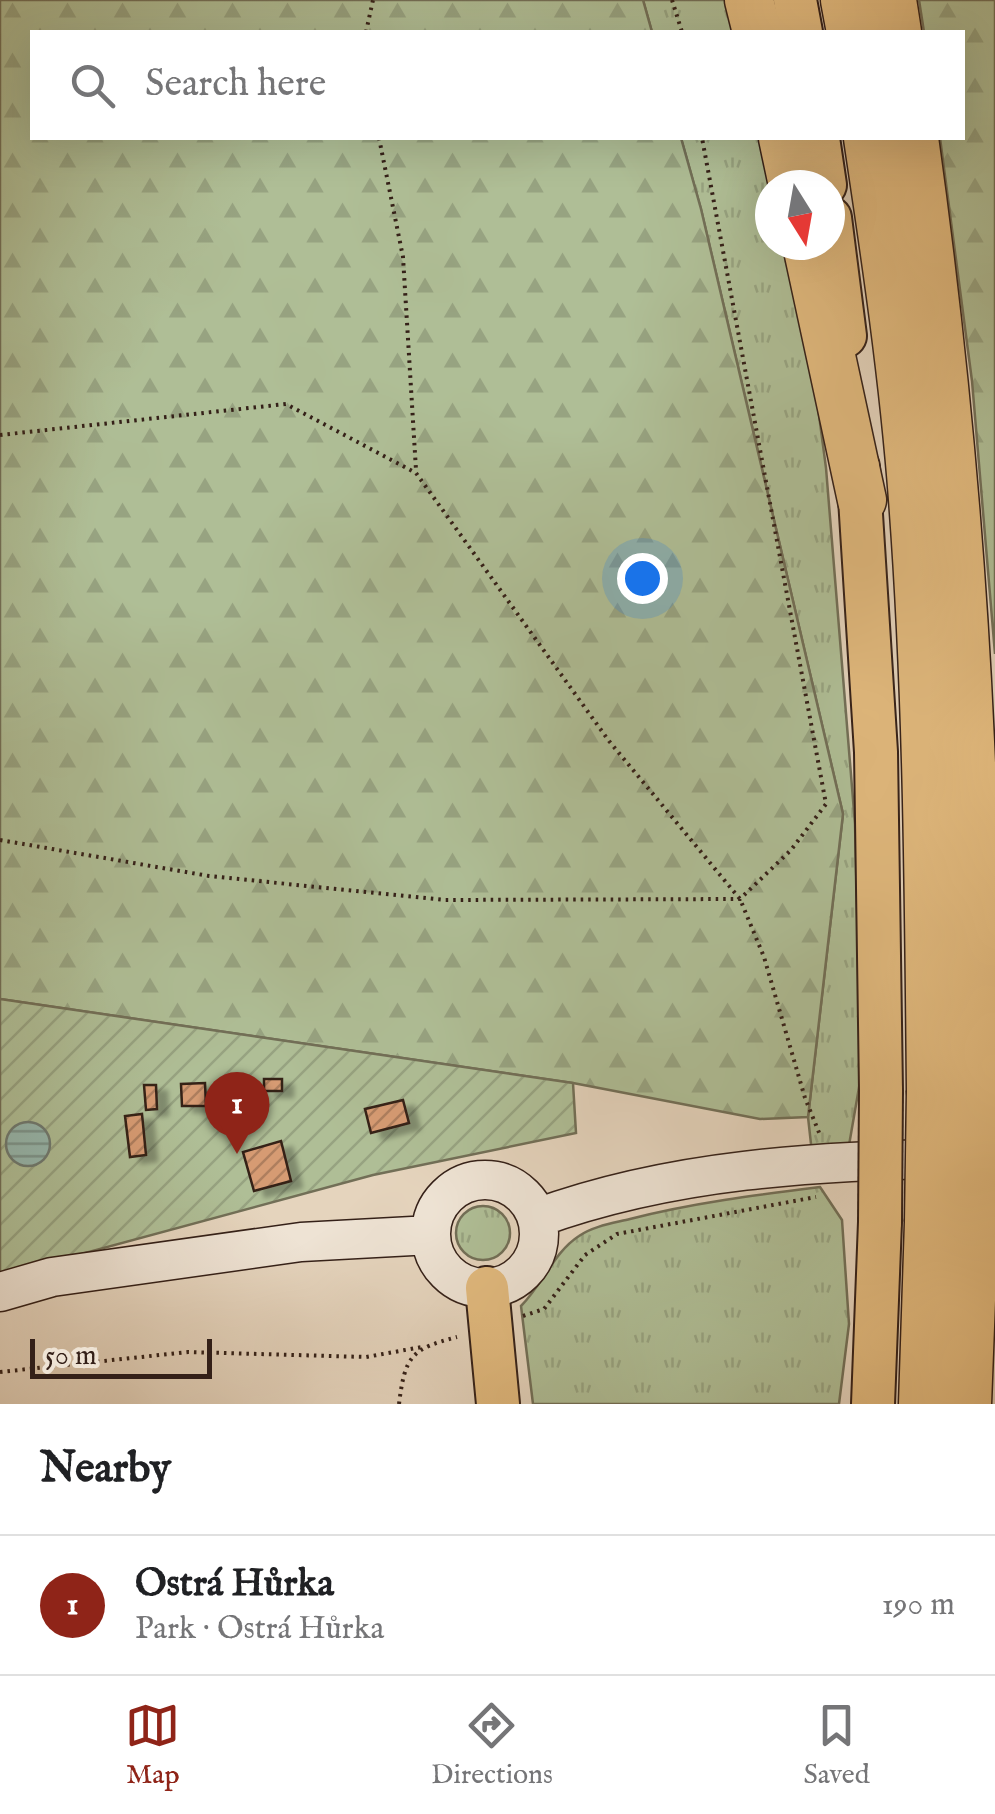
<!DOCTYPE html>
<meta charset="utf-8">
<style>
:root{--surface:#fff;--page:#f2f2f2;--text:#202124;--muted:#757577;--line:#e0e0e0;--accent:#8f2418}
body{margin:0;font-family:"IM FELL English",serif;background:var(--page);color:var(--text)}
.compass{position:absolute;left:755px;top:170px;width:90px;height:90px;border-radius:50%;background:var(--surface);box-shadow:0 10px 40px #0002;rotate:169deg}
.scale{position:absolute;left:30px;bottom:25px;width:182px;box-sizing:border-box;padding-left:10px;border:5px solid #342018;border-top:0;font-size:28px;line-height:35px;white-space:nowrap;color:#342018;-webkit-text-stroke:8px #eee3d4;paint-order:stroke}
.you{position:absolute;left:642px;top:578px;width:35px;height:35px;margin:-25px;border:8px solid #fff;border-radius:50%;background:#1a73e8;box-shadow:0 0 0 15px #1a73e833}
.badge{display:grid;place-items:center;width:65px;height:65px;border-radius:50%;background:var(--accent);color:#fff;font-size:32px;font-weight:700}
.pin{position:absolute;translate:-50% -82px;filter:drop-shadow(0 2px 5px #0008)}
.pin::after{content:'';position:absolute;top:52px;width:35px;height:30px;background:inherit;clip-path:polygon(0 0,100% 0,50% 100%)}
.list{margin:0;padding:0;list-style:none}
h2{display:flex;justify-content:space-between;align-items:center;height:130px;margin:0;padding:0 40px;font-size:42px}
h2 small{font-size:32px;font-weight:400;color:var(--muted)}
.list li{display:grid;grid-template-columns:65px 1fr auto;gap:30px;align-items:center;box-sizing:border-box;height:140px;padding:0 40px;border-top:2px solid var(--line)}
.list b{display:block;font-size:38px;white-space:nowrap}
.list p{margin:0;font-size:32px;white-space:nowrap;color:var(--muted)}
.list em{font-size:32px;font-style:normal;color:var(--muted)}
.icon{flex:none;width:55px;height:55px;fill:none;stroke:currentColor;stroke-width:2;stroke-linecap:round;stroke-linejoin:round}
.map{position:relative;flex:none;width:995px;height:1404px;overflow:hidden}
.search{position:absolute;background:var(--surface);box-shadow:0 10px 40px #0002;left:30px;right:30px;top:30px;height:110px;display:flex;align-items:center;gap:25px;box-sizing:border-box;padding:0 35px;border-radius:0px;color:var(--muted);font-size:38px}
.sheet{height:270px;background:var(--surface)}
nav{display:flex;justify-content:space-around;align-items:center;box-sizing:border-box;height:140px;border-top:2px solid var(--line);background:var(--surface);font-size:28px;color:var(--muted)}
nav a{display:grid;justify-items:center;gap:5px}
nav .on{color:var(--accent)}
.map>svg:first-child{display:block}
.grass{fill:url(#grass-tufts);stroke:#726f57;stroke-width:2.5}
.forest{fill:url(#forest-firs);stroke:#726f57;stroke-width:2.5}
.garden{fill:url(#garden-furrows);stroke:#726f57;stroke-width:2.5}
.water{fill:url(#water-rules);stroke:#6f7b72;stroke-width:2.5}
.building{fill:url(#building-hatch);stroke:#342018;stroke-width:2.5;filter:url(#shadow)}
.lines{fill:none;stroke-linecap:round;stroke-linejoin:round}
.secondary-casing{stroke:#342018;stroke-width:41}
.trunk-casing{stroke:#342018;stroke-width:46}
.motorway-casing{stroke:#342018;stroke-width:51}
.path{stroke:#342018;stroke-width:4;stroke-dasharray:2.5 5;stroke-linecap:butt}
.secondary{stroke:#eee3d4;stroke-width:38}
.trunk{stroke:#e2ba7e;stroke-width:42}
.motorway{stroke:#e2ba7e;stroke-width:48}
.trunk-bridge-casing{stroke:#342018;stroke-width:46;stroke-linecap:butt}
.motorway-bridge-casing{stroke:#342018;stroke-width:51;stroke-linecap:butt}
.trunk-bridge{stroke:#e2ba7e;stroke-width:42}
.motorway-bridge{stroke:#e2ba7e;stroke-width:48}
</style>
<div class="map">
<svg width="995" height="1404" viewBox="0 0 995 1404">
<defs>
<pattern id="grass-tufts" width="24" height="20" patternUnits="userSpaceOnUse" patternTransform="scale(2.5)"><rect width="24" height="20" fill="#afbe96"/><path d="M3 7l-1-3M5 7V3M7 7l1-3M15 17l-1-3M17 17v-4M19 17l1-3" fill="none" stroke="#97a381"/></pattern>
<pattern id="forest-firs" width="22" height="20" patternUnits="userSpaceOnUse" patternTransform="scale(2.5)"><rect width="22" height="20" fill="#afbe96"/><path d="M5 1l3.5 6h-7zM16 11l3.5 6h-7z" fill="#97a381"/></pattern>
<pattern id="garden-furrows" width="10" height="10" patternUnits="userSpaceOnUse" patternTransform="scale(2.5)"><rect width="10" height="10" fill="#afbe96"/><path d="M-1 1l2-2M0 10L10 0M9 11l2-2" fill="none" stroke="#97a381"/></pattern>
<pattern id="water-rules" width="6" height="5" patternUnits="userSpaceOnUse" patternTransform="scale(2.5)"><rect width="6" height="5" fill="#96b8ae"/><path d="M0 2.5h6" fill="none" stroke="#7b958d"/></pattern>
<pattern id="building-hatch" width="6" height="6" patternUnits="userSpaceOnUse" patternTransform="scale(2.5)"><rect width="6" height="6" fill="#d69b73"/><path d="M-1 1l2-2M0 6l6-6M5 7l2-2" fill="none" stroke="#ae7e5d"/></pattern>
<filter id="shadow"><feDropShadow dx="11" dy="6" stdDeviation="2.5" flood-color="#0004"/></filter>
</defs>
<rect width="100%" height="100%" fill="#e5d4bd"/>
<filter id="stains"><feTurbulence type="fractalNoise" baseFrequency=".002" numOctaves="4"/><feColorMatrix values="0 0 0 0 .2 0 0 0 0 .09 0 0 0 0 .02 0 0 0 .5 -.17"/></filter>
<radialGradient id="worn" r=".72"><stop offset=".6" stop-color="#630" stop-opacity="0"/><stop offset="1" stop-color="#630" stop-opacity=".3"/></radialGradient>
<path class="grass" d="M643,0H738L746,32H652Z
M681,138H769L770,245H794L800,271L826,468L855,824L861,1076L848,1151L812,1153L808,1117L843,814L701,209Z
M820,1187L842,1220L849,1324L839,1404H533L521,1306C543,1284 554,1252 579,1236C593,1226 614,1223 630,1219C692,1203 756,1195 820,1187Z
M456 1233a27 27 0 1 1 54 0a27 27 0 1 1-54 0Z"/>
<path class="forest" d="M0,0H643L652,32H32V138H681L701,209L843,814L808,1117L760,1119L573,1083L0,999Z
M919,0H995V654L972,381L940,138H962V32H924Z"/>
<path class="garden" d="M0,999L573,1083L576,1133L373,1175L0,1276Z"/>
<path class="water" d="M6 1144a22 22 0 1 1 44 0a22 22 0 1 1-44 0Z"/>
<path class="building" d="M264,1079H282V1091H264Z
M205,1083L206,1106H182L181,1084Z
M144,1085H156L157,1109L146,1110Z
M403,1100L409,1123L371,1133L365,1109Z
M142,1114L146,1155L130,1157L125,1116Z
M281,1141L291,1181L254,1191L243,1152Z"/>
<g class="lines">
<defs>
<path id="secondary" d="M431 1234a54 54 0 1 1 108 0a54 54 0 1 1-108 0Z
M537,1218C674,1168 814,1162 958,1158
M0,1292L52,1277L301,1242L431,1235"/>
<path id="trunk" d="M795,0L801,32
M818,138L825,185
M830,218L845,336
M858,467L876,752L881,1091
M487,1288L498,1404
M873,1404L880,1222"/>
<path id="motorway" d="M749,0L757,32
M845,0L851,32
M892,0L897,32
M783,138L793,185
M868,138C886,257 904,378 913,499C928,696 929,894 931,1091
M914,138C942,338 961,539 970,742C976,858 975,974 977,1091
M807,245L862,500
M923,1404L929,1222
M967,1404L974,1222"/>
</defs>
<use href="#secondary" class="secondary-casing"/>
<use href="#trunk" class="trunk-casing"/>
<use href="#motorway" class="motorway-casing"/>
<path class="path" d="M672,0L682,32
M366,32L373,0
M379,138L403,257L416,470
M0,435L286,404L416,473L609,741L740,899L764,957L805,1098L820,1135
M0,840L209,876L445,900L740,899L791,850L826,804L702,138
M523,1316L544,1309L585,1255L617,1234L816,1197
M0,1372L188,1352L366,1357L422,1347
M399,1404C405,1356 411,1349 457,1337"/>
<use href="#secondary" class="secondary"/>
<use href="#trunk" class="trunk"/>
<use href="#motorway" class="motorway"/>
<defs>
<path id="trunk-bridge" d="M880,1222L881,1091"/>
<path id="motorway-bridge" d="M929,1222L931,1091
M974,1222L977,1091"/>
</defs>
<use href="#trunk-bridge" class="trunk-bridge-casing"/>
<use href="#motorway-bridge" class="motorway-bridge-casing"/>
<use href="#trunk-bridge" class="trunk-bridge"/>
<use href="#motorway-bridge" class="motorway-bridge"/>
</g>
<rect width="100%" height="100%" filter="url(#stains)"/>
<rect width="100%" height="100%" fill="url(#worn)"/>
</svg>
<svg class="compass" viewBox="-18 -18 36 36"><path d="M0-13l5 13h-10z" fill="#e53935"/><path d="M0 13l5-13h-10z" fill="#757577"/></svg>
<div class="scale">50 m</div>
<div class="you"></div>
<div class="pin badge" style="left:237px;top:1154px">1</div>
<div class="search"><svg class="icon" aria-label="search" viewBox="0 0 24 24"><circle cx="10" cy="10" r="6"/><path d="M15 15l6 6"/></svg>Search here</div>
</div>
<section class="sheet">
<h2>Nearby<small></small></h2>
<ul class="list">
<li><span class="badge">1</span><div><b>Ostrá Hůrka</b><p>Park · Ostrá Hůrka</p></div><em>190 m</em></li>
</ul>
</section>
<nav>
<a class="on"><svg class="icon" aria-label="map" viewBox="0 0 24 24"><path d="M3 6l6-2 6 2 6-2v14l-6 2-6-2-6 2zM9 4v14M15 6v14"/></svg>Map</a>
<a><svg class="icon" aria-label="directions" viewBox="0 0 24 24"><path d="M12 3l9 9-9 9-9-9zM9 14v-3h6M13 9l2 2-2 2"/></svg>Directions</a>
<a><svg class="icon" aria-label="saved" viewBox="0 0 24 24"><path d="M7 4h10v16l-5-4-5 4z"/></svg>Saved</a>
</nav>
